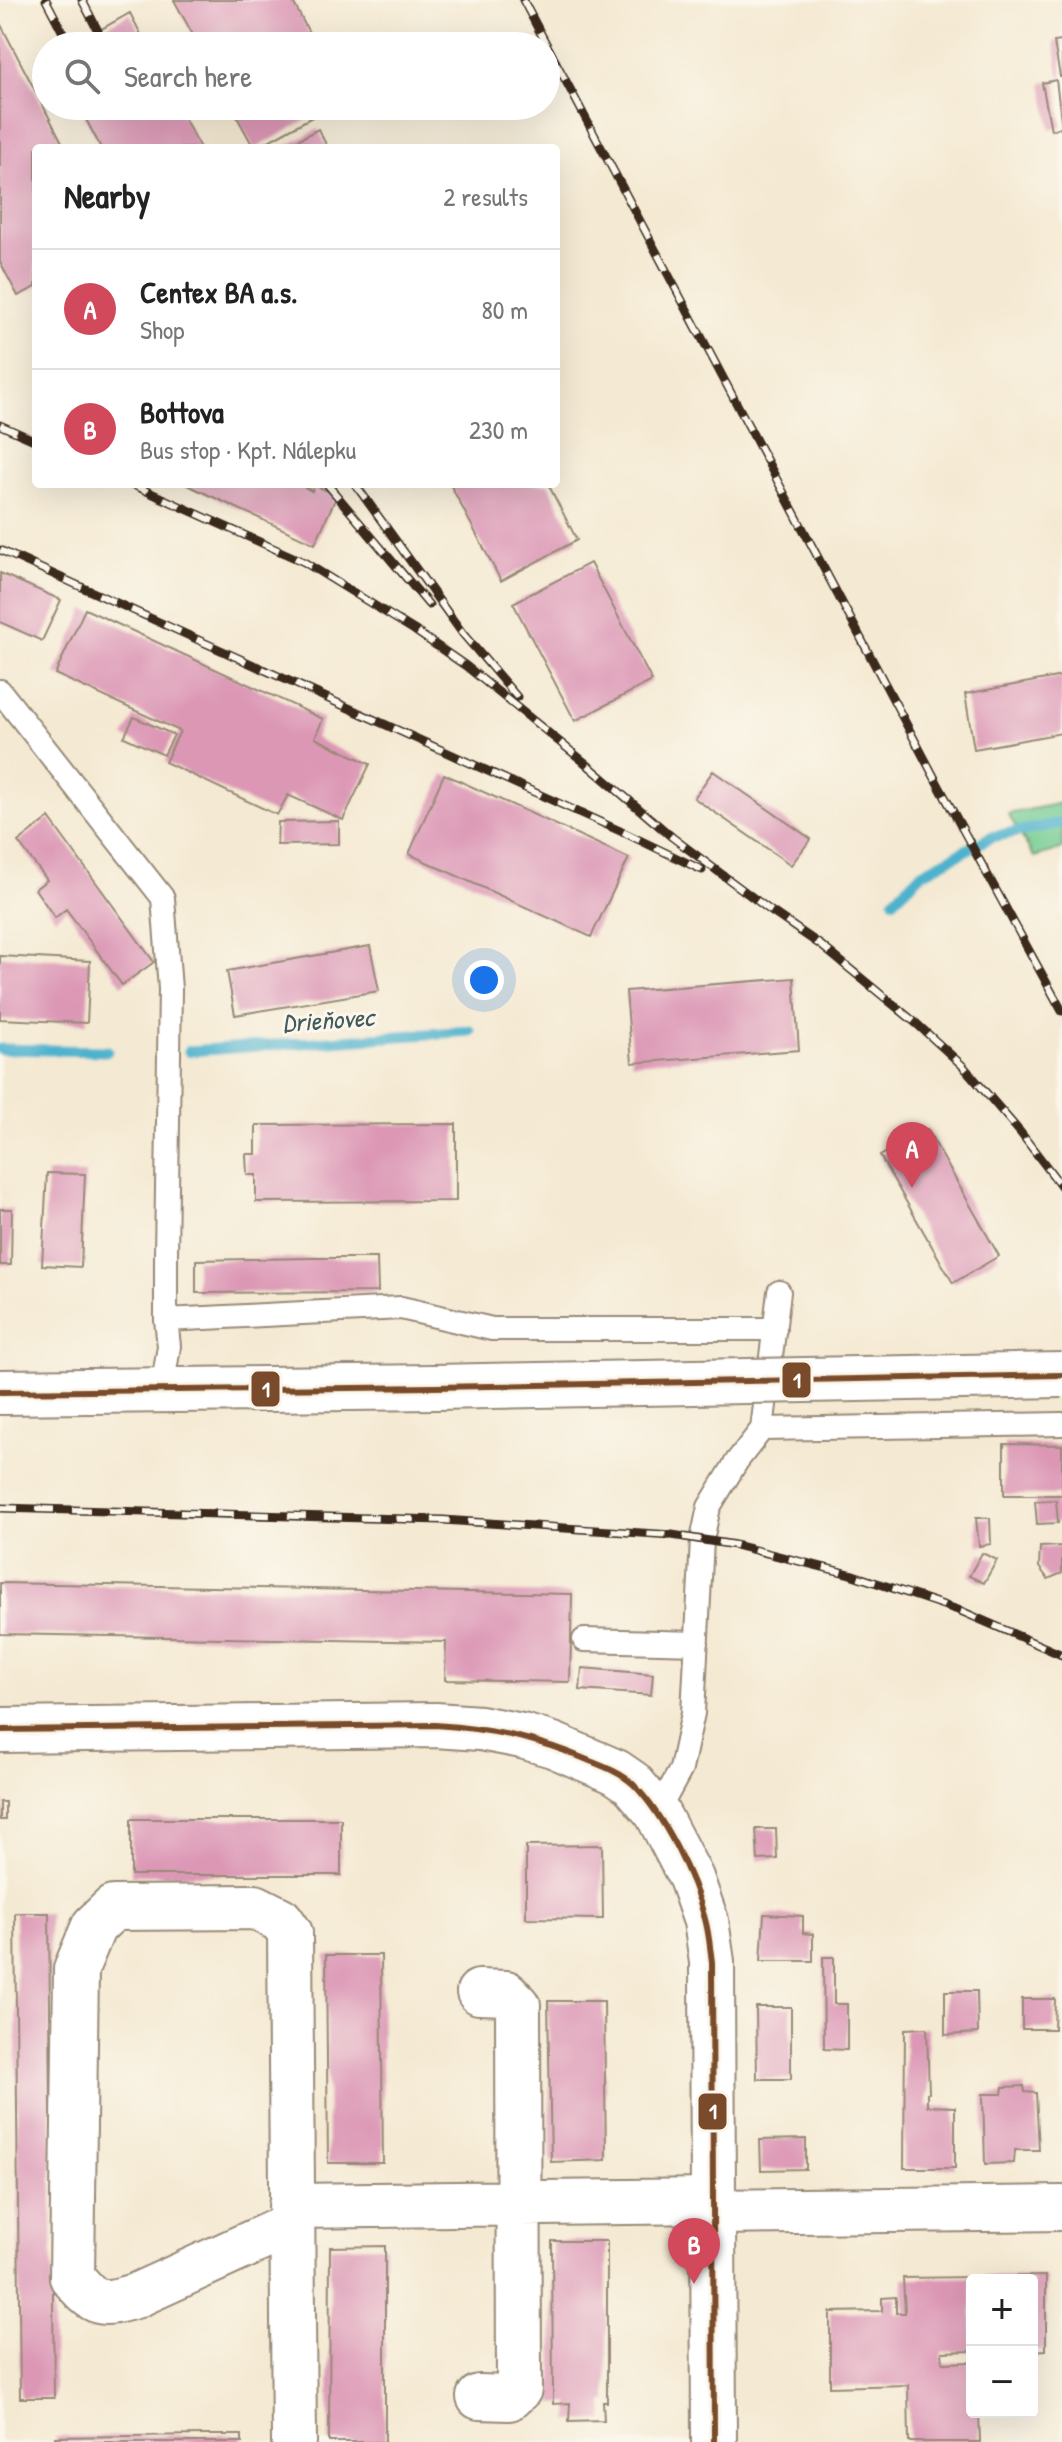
<!DOCTYPE html>
<meta charset="utf-8">
<style>
:root{--surface:#fff;--page:#f6f6f6;--text:#222;--muted:#767676;--line:#e0e0e0;--accent:#d1495b}
body{margin:0;font-family:"Patrick Hand",sans-serif;background:var(--page);color:var(--text)}
.controls{position:absolute;right:24px;bottom:24px;display:grid;overflow:hidden;border-radius:8px;box-shadow:0 8px 32px #0002}
.controls button{width:72px;height:72px;display:grid;place-items:center;padding:0;border:0;border-bottom:2px solid var(--line);background:var(--surface);color:var(--text);font:40px sans-serif}
.you{position:absolute;left:484px;top:980px;width:28px;height:28px;margin:-20px;border:6px solid #fff;border-radius:50%;background:#1a73e8;box-shadow:0 0 0 12px #1a73e833}
.badge{display:grid;place-items:center;width:52px;height:52px;border-radius:50%;background:var(--accent);color:#fff;font-size:26px;font-weight:700}
.pin{position:absolute;translate:-50% -66px;filter:drop-shadow(0 2px 4px #0008)}
.pin::after{content:'';position:absolute;top:42px;width:28px;height:24px;background:inherit;clip-path:polygon(0 0,100% 0,50% 100%)}
.list{margin:0;padding:0;list-style:none}
h2{display:flex;justify-content:space-between;align-items:center;height:104px;margin:0;padding:0 32px;font-size:34px}
h2 small{font-size:26px;font-weight:400;color:var(--muted)}
.list li{display:grid;grid-template-columns:52px 1fr auto;gap:24px;align-items:center;box-sizing:border-box;height:120px;padding:0 32px;border-top:2px solid var(--line)}
.list b{display:block;font-size:30px;white-space:nowrap}
.list p{margin:0;font-size:26px;white-space:nowrap;color:var(--muted)}
.list em{font-size:26px;font-style:normal;color:var(--muted)}
.icon{flex:none;width:44px;height:44px;fill:none;stroke:currentColor;stroke-width:2;stroke-linecap:round;stroke-linejoin:round}
.map{position:relative;flex:none;width:1062px;height:2442px;overflow:hidden}
.search{position:absolute;background:var(--surface);box-shadow:0 8px 32px #0002;left:32px;top:32px;width:528px;height:88px;display:flex;align-items:center;gap:20px;box-sizing:border-box;padding:0 28px;border-radius:44px;color:var(--muted);font-size:30px}
.panel{position:absolute;background:var(--surface);box-shadow:0 8px 32px #0002;left:32px;top:144px;width:528px;height:344px;border-radius:8px}
.map>svg:first-child{display:block}
.green{fill:#72cc92;stroke:#567b58;stroke-width:2}
.lines{fill:none;stroke-linecap:round;stroke-linejoin:round}
.stream{stroke:#4eb2cd;stroke-width:11}
.building{fill:#dc97b5}
.lane-casing{stroke:#988a78;stroke-width:26}
.street-casing{stroke:#988a78;stroke-width:48}
.secondary-casing{stroke:#988a78;stroke-width:48}
.primary-casing{stroke:#988a78;stroke-width:48}
.lane{stroke:#fff;stroke-width:22}
.street{stroke:#fff;stroke-width:44}
.secondary{stroke:#fff;stroke-width:44}
.primary{stroke:#fff;stroke-width:44}
.rail-casing{stroke:#3b2a1e;stroke-width:9}
.rail{stroke:#fbf7ec;stroke-width:6;stroke-dasharray:18;stroke-linecap:butt}
.secondary-bridge-casing{stroke:#988a78;stroke-width:48;stroke-linecap:butt}
.secondary-bridge{stroke:#fff;stroke-width:44}
.bus-1-casing{stroke:#fbf7ec;stroke-width:12}
.bus-1{stroke:#7a4b2a;stroke-width:6}
.labels{text-anchor:middle;stroke-width:6;stroke-linejoin:round;paint-order:stroke}
.water-label{font-size:26px;font-style:italic;fill:#425a5b;stroke:#fbf7ec}
.line-badge{stroke:#fbf7ec;stroke-width:3}
.badge-label{font-size:22px;text-anchor:middle;font-weight:bold;fill:#fff}
</style>
<div class="map">
<svg width="1062" height="2442" viewBox="0 0 1062 2442">
<rect width="100%" height="100%" fill="#fbf7ec"/>
<filter id="ink" filterUnits="userSpaceOnUse"><feTurbulence type="fractalNoise" baseFrequency=".0125" numOctaves="2"/><feDisplacementMap in="SourceGraphic" scale="16" xChannelSelector="R" yChannelSelector="G"/><feConvolveMatrix kernelMatrix="1 2 1 2 8 2 1 2 1" color-interpolation-filters="sRGB"/></filter>
<filter id="wash" filterUnits="userSpaceOnUse"><feTurbulence type="fractalNoise" baseFrequency=".006" numOctaves="4" result="noise"/><feDisplacementMap in="SourceGraphic" scale="32" xChannelSelector="R" yChannelSelector="G"/><feGaussianBlur stdDeviation="1.8" result="paint"/><feColorMatrix in="noise" values="0 0 0 0 0 0 0 0 0 0 0 0 0 0 0 0 0 1.4 0 .05"/><feComposite in="paint" operator="in"/></filter>
<g filter="url(#wash)">
<rect width="100%" height="100%" fill="#f4e9d2"/>
<path class="green" d="M1062,803V849L1034,857L1008,814Z"/>
<g class="lines">
<path class="stream" d="M894,900L922,873L991,837L1062,823
M0,1049L107,1051
M189,1051L470,1031"/>
</g>
<g id="blocks">
<path class="building" d="M174,0H292L316,46H199Z
M130,13L147,46H70L98,31Z
M0,23L65,148H36V287L18,296L0,262Z
M1062,41V77H1060L1054,42Z
M1056,80L1062,127L1051,130L1042,83Z
M79,106H178L200,148H101Z
M231,106H332L256,148H254Z
M318,129L328,148H283Z
M185,484H298L312,491L314,485L337,495L315,544Z
M450,484H548L577,540L501,581Z
M590,563L652,681L575,721L513,603Z
M0,573L61,600L42,641L0,622Z
M85,609L323,719L315,738L370,764L343,820L288,795L277,815L165,762L180,731L55,674Z
M1062,676V733L974,749L965,694Z
M134,717L174,735L164,755L124,737Z
M713,771L811,839L791,865L694,798Z
M444,774L629,858L591,937L409,854Z
M49,818L154,962L122,985L66,909L55,918L35,889L47,880L18,842Z
M339,821V844L277,845L278,822Z
M370,946L379,991L235,1015L227,971Z
M0,956L90,961L87,1023L0,1019Z
M794,978L799,1050L632,1063L626,991Z
M456,1124V1201L256,1202V1175H247L246,1154H256V1125Z
M927,1129L999,1256L953,1283L880,1156Z
M47,1173L85,1174L81,1267L42,1265Z
M0,1209H12L11,1265H0Z
M312,1258H377L378,1292L196,1293V1260Z
M1004,1444L1062,1445V1495H1004Z
M1056,1500L1058,1523L1037,1524L1035,1501Z
M976,1518H990L991,1544L979,1546Z
M1062,1546V1573L1048,1579L1039,1567L1040,1547Z
M982,1553L997,1560L984,1583L969,1576Z
M0,1583L572,1594L570,1682L445,1680L446,1642L0,1634Z
M582,1668L653,1674L651,1695L580,1690Z
M0,1802H5V1820H0Z
M131,1819H341V1875H131Z
M756,1829H776L777,1859L758,1860Z
M602,1845L603,1919L526,1918V1846Z
M15,1913H49L54,2398H20Z
M764,1914L803,1916V1933L813,1934V1961H761Z
M326,1955H381L383,2163H328Z
M823,1957H834V2004H847V2050L824,2049Z
M945,1991H977L978,2033L945,2035Z
M1022,1999H1055L1054,2029H1022Z
M548,2001H604L606,2160L551,2162Z
M756,2007H791V2079H757Z
M927,2028L929,2093H927V2106L955,2107V2168H904L905,2029Z
M1024,2086L1025,2092L1036,2093L1039,2150H1015L1014,2163L985,2164L983,2094H1002L1003,2087Z
M806,2139V2169L761,2170L760,2140Z
M552,2241H607V2402H603L604,2420L569,2421L570,2403L553,2404Z
M385,2246V2442H329L330,2247Z
M1046,2276V2350L1032,2351V2280H972V2351L942,2352L943,2363L972,2362V2412H979L980,2442H909L908,2385L830,2387V2312L882,2311V2298L896,2297V2313H905L903,2278Z
M205,2435H242V2442H55V2437Z"/>
</g>
</g>
<g filter="url(#ink)">
<use href="#blocks" fill-opacity="0" stroke="#988a78" stroke-width="2"/>
<g class="lines">
<defs>
<path id="lane" d="M0,691L163,898L170,989L166,1255V1320L169,1346L162,1390
M166,1320L401,1308L492,1329H775
M762,1429L779,1292
M584,1640L697,1643
M657,1813L681,1769L693,1713L702,1540L709,1507L737,1461L762,1429L1062,1424"/>
<path id="street" d="M479,1992L506,1993L518,2005L519,2389L509,2398L479,2397
M291,2206L712,2201
M713,2212L1062,2208
M291,2225L135,2296C100,2306 96,2306 72,2277L76,1969L94,1926L113,1908L255,1907L281,1920L290,1933L294,2442"/>
<path id="secondary" d="M0,1392L434,1387"/>
<path id="primary" d="M0,1730L435,1725L480,1728L522,1736L553,1745L616,1772L632,1783L657,1813L691,1878L706,1921L712,1962L714,2442"/>
</defs>
<use href="#lane" class="lane-casing"/>
<use href="#street" class="street-casing"/>
<use href="#secondary" class="secondary-casing"/>
<use href="#primary" class="primary-casing"/>
<use href="#lane" class="lane"/>
<use href="#street" class="street"/>
<use href="#secondary" class="secondary"/>
<use href="#primary" class="primary"/>
<defs>
<path id="rail" d="M46,0L70,46
M82,0L98,31
M523,0L939,786L1062,1011
M0,425L36,441
M131,484L304,562L414,630L466,666L583,761L672,837L771,911L822,946L917,1024L963,1066L1020,1132L1062,1187
M327,484L429,605
M355,484L463,634L517,697
M0,550L629,835L702,870
M0,1508L443,1520L672,1535L735,1545L850,1574L961,1611L1062,1655"/>
</defs>
<use href="#rail" class="rail-casing"/>
<use href="#rail" class="rail"/>
<defs>
<path id="secondary-bridge" d="M434,1387L1062,1375"/>
</defs>
<use href="#secondary-bridge" class="secondary-bridge-casing"/>
<use href="#secondary-bridge" class="secondary-bridge"/>
<defs>
<path id="bus-1" d="M0,1392L434,1387L1062,1375
M0,1730L435,1725C492,1729 537,1738 590,1761C605,1767 621,1773 633,1784C664,1815 694,1877 705,1919C709,1933 710,1948 712,1962L714,2442"/>
</defs>
<use href="#bus-1" class="bus-1-casing"/>
<use href="#bus-1" class="bus-1"/>
</g>
</g>
<g class="labels">
<g class="water-label">
<text transform="translate(328 1020) rotate(-4)" y="9">Drieňovec</text>
</g>
</g>
<g class="line-badge">
<rect x="781" y="1361" width="31" height="38" rx="8" fill="#7a4b2a"/>
<rect x="250" y="1370" width="31" height="38" rx="8" fill="#7a4b2a"/>
<rect x="697" y="2092" width="31" height="39" rx="8" fill="#7a4b2a"/>
</g>
<g class="badge-label">
<text x="797" y="1388">1</text>
<text x="266" y="1397">1</text>
<text x="713" y="2119">1</text>
</g>
</svg>
<div class="controls">
<button>+</button>
<button>−</button>
</div>
<div class="you"></div>
<div class="pin badge" style="left:912px;top:1188px">A</div>
<div class="pin badge" style="left:694px;top:2284px">B</div>
<div class="search"><svg class="icon" aria-label="search" viewBox="0 0 24 24"><circle cx="10" cy="10" r="6"/><path d="M15 15l6 6"/></svg>Search here</div>
<section class="panel">
<h2>Nearby<small>2 results</small></h2>
<ul class="list">
<li><span class="badge">A</span><div><b>Centex BA a.s.</b><p>Shop</p></div><em>80 m</em></li>
<li><span class="badge">B</span><div><b>Bottova</b><p>Bus stop · Kpt. Nálepku</p></div><em>230 m</em></li>
</ul>
</section>
</div>
